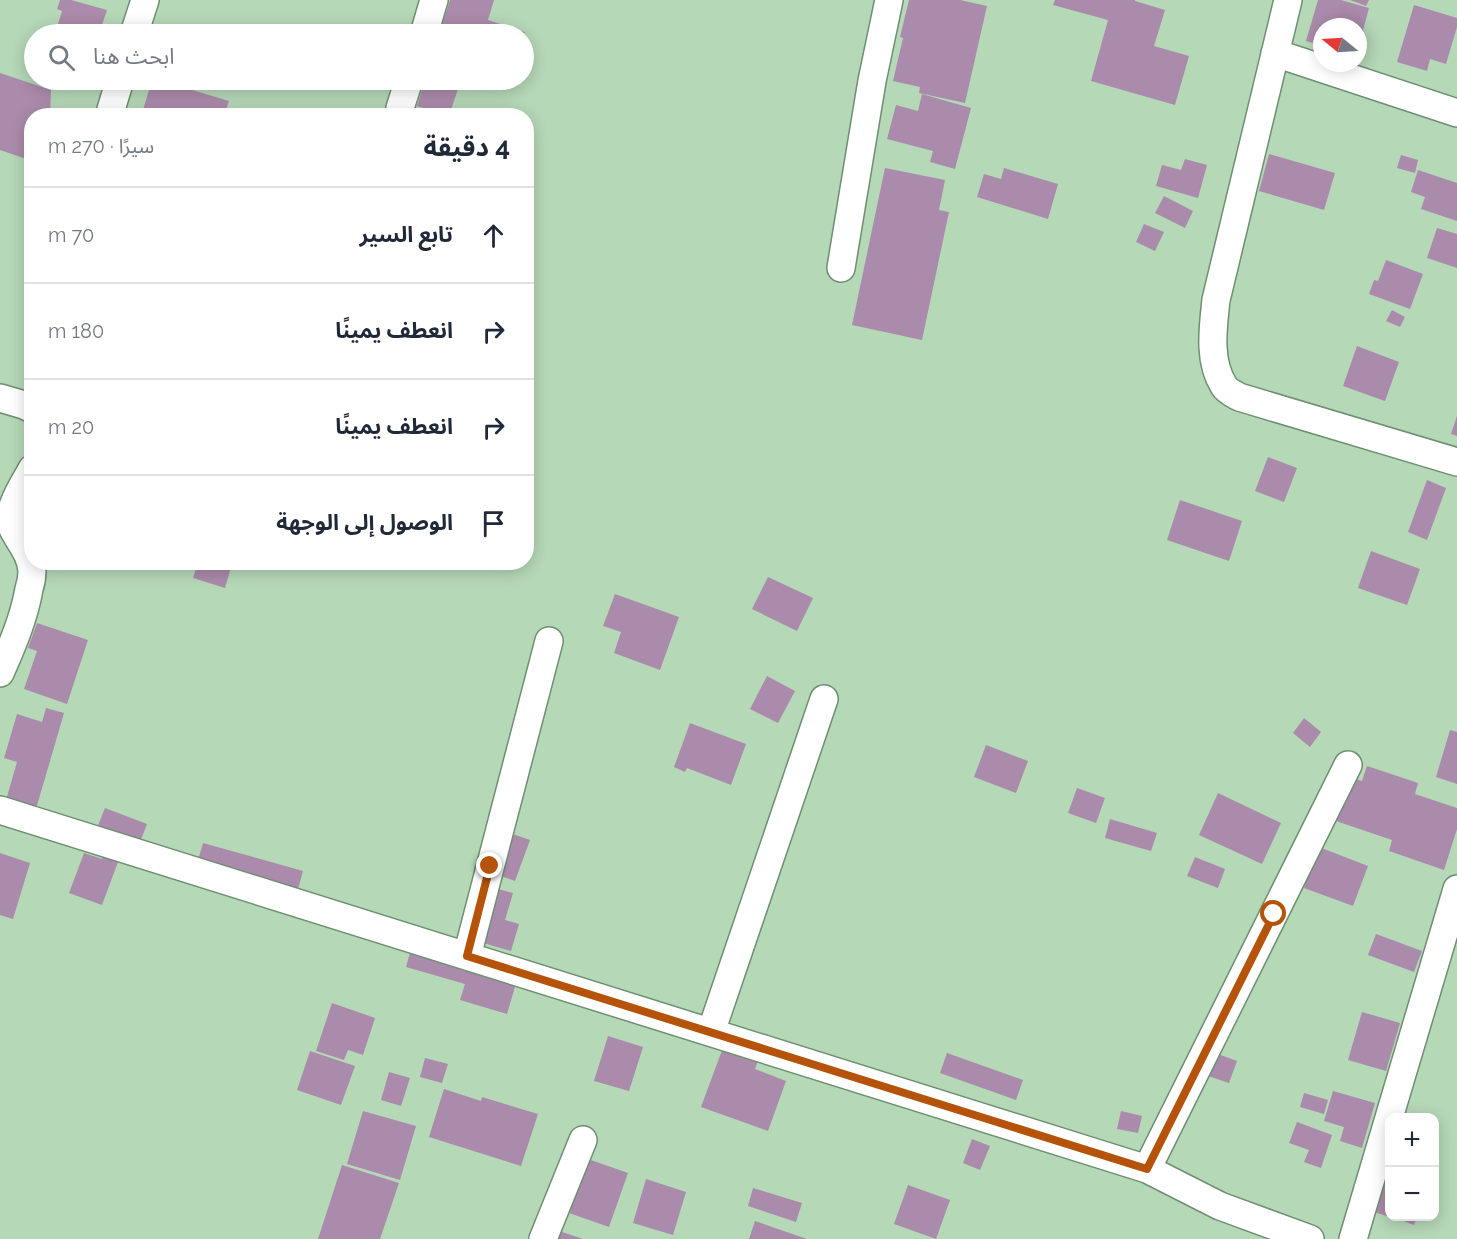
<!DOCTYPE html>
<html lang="ar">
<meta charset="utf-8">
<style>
:root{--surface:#fff;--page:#f6f6f7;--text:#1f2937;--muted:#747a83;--line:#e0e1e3}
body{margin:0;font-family:Raleway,"Noto Sans Arabic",sans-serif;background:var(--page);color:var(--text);direction:rtl}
.controls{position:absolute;right:18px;bottom:18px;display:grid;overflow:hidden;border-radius:12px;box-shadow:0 3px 15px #0003}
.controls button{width:54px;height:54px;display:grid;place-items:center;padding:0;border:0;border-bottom:2px solid var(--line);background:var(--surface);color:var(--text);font:30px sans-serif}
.compass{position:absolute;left:1313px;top:18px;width:54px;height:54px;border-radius:50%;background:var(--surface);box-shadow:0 3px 15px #0003;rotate:288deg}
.stop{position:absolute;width:18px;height:18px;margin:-14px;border:4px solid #b45309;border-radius:50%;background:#fff}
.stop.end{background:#b45309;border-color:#fff;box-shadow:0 2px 6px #0008}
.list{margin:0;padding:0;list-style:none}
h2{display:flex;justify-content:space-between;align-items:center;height:78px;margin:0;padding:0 24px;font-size:26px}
h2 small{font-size:20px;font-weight:400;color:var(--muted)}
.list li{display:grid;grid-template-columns:39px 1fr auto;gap:18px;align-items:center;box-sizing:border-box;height:96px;padding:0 24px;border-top:2px solid var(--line)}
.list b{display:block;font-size:22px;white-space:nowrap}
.list em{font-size:20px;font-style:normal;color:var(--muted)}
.icon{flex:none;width:33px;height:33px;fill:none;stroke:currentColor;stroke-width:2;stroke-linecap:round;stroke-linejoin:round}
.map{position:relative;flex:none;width:1457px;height:1239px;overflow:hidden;direction:ltr}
.search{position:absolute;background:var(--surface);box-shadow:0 3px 15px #0003;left:24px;top:24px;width:510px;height:66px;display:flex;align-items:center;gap:15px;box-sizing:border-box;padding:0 21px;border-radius:33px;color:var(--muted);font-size:22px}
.panel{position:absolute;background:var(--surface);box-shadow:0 3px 15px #0003;left:24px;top:108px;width:510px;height:462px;border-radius:24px;direction:rtl}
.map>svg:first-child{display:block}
.building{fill:#ab8bab}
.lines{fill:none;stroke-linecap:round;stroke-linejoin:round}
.minor-casing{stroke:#6e8f70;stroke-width:30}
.minor{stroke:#fff;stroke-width:27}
.route{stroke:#b45309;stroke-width:8}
</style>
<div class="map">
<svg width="1457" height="1239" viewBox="0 0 1457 1239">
<rect width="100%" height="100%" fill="#b5d8b7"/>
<path class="building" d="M60,0H71L107,10L99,34H55L62,11L57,9Z
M450,0H494L488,20L525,32L524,34H439Z
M909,0H960L987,6L965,103L919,93L920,87L893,81L903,38L900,37Z
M1055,0H1135V1L1165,10L1154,46L1189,56L1175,105L1091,81L1108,20L1053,5Z
M1318,0H1341L1369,8L1359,45L1358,27H1322V46L1306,41Z
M1350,0H1369L1366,6Z
M1414,5L1457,18V27L1446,64L1430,59L1427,71L1397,62Z
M0,73L51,90L50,116H32V161L0,150Z
M152,80H159L229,101L224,116H160L143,110Z
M425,80H461L449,116L417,106Z
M922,94L971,108L955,169L930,162L933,151L887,139L896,105L918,111Z
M1269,154L1335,173L1324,210L1259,191Z
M1401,155L1418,160L1415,173L1397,168Z
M1185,159L1207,165L1198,198L1156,186L1162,165L1181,170Z
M885,168L945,180L939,210L949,212L922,340L852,325Z
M1004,168L1058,184L1048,219L977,197L984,174L1001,179Z
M1418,170L1457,183V221L1421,209L1425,197L1411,192Z
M1164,196L1193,211L1185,228L1155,213Z
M1144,224L1164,232L1155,251L1136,242Z
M1437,228L1457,234V268L1427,258Z
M1386,260L1423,274L1410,309L1369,294L1374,280L1378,281Z
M1392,310L1405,317L1400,327L1386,321Z
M1357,346L1399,362L1385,401L1343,386Z
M1457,416V436L1451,434Z
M1268,457L1297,468L1284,502L1255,491Z
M1427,480L1446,488L1427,540L1408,532Z
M31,500H32V521L25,519Z
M1180,500L1242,521L1229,561L1167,540Z
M1371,551L1420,569L1407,605L1358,588Z
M198,562H227L232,564L225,588L193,578Z
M768,577L813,598L797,631L752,609Z
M615,594L679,617L660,670L614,653L621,632L603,626Z
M37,623L88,640L67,704L24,689L37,651L28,648Z
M767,676L795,691L778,723L750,709Z
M46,708L64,713L36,809L6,800L17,762L4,758L17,714L42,722Z
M1304,718L1321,732L1310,747L1293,733Z
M690,723L746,744L731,785L687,768L685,772L674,767Z
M1450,730L1457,732V784L1436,777Z
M986,745L1028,761L1016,793L974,777Z
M1367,766L1418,783L1415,794L1457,808V829L1444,870L1389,851L1392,840L1333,820L1347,776L1362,781Z
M1077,788L1105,798L1096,823L1068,813Z
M1218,793L1281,823L1262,864L1199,835Z
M105,808L147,824L139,845L97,828Z
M1110,819L1157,833L1151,851L1105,838Z
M507,832L530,840L515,881L492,873Z
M203,843L303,871L297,893L197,864Z
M1319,847L1368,866L1353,906L1304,888Z
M0,853L30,863L13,919L0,915Z
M84,853L102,859L103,856L118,862L102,905L69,893Z
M1195,857L1225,869L1218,888L1187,876Z
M491,887L513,893L505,920L519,924L511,951L476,941Z
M1376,934L1422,951L1414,972L1368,955Z
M411,949L517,980L507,1014L460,1000L465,984L406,967Z
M332,1003L375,1018L363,1055L348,1050L344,1060L316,1051Z
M1362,1012L1400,1023L1386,1071L1348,1060Z
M608,1036L643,1047L629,1091L594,1081Z
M724,1045L759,1058L755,1069L786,1081L768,1131L701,1107Z
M310,1051L355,1066L341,1105L297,1090Z
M1210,1051L1237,1061L1229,1083L1202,1074Z
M947,1053L1023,1080L1016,1100L940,1073Z
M425,1058L448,1064L442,1083L420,1077Z
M389,1072L410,1078L401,1106L381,1100Z
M444,1089L481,1101L482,1097L538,1114L521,1166L429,1137Z
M1333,1091L1375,1103L1362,1148L1340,1141L1344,1127L1324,1121Z
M1304,1093L1328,1100L1324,1114L1300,1107Z
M363,1111L416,1126L400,1180L347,1164Z
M1121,1111L1142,1116L1138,1133L1117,1129Z
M1297,1122L1332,1135L1321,1168L1304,1162L1309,1150L1289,1143Z
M972,1139L990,1146L980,1170L963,1163Z
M588,1159L628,1173L609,1227L569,1213Z
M342,1165L399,1183L380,1239H318Z
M646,1179L686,1192L673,1235L633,1223Z
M1384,1181L1390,1183V1217L1374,1212Z
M908,1185L950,1200L936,1239L894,1224Z
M753,1188L802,1203L796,1222L748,1206Z
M1390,1216H1417L1414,1225Z
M755,1221L807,1239H749Z
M559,1231L583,1239H556Z"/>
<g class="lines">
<defs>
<path id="minor" d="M1288,0L1216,300C1213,328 1208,361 1224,386C1227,391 1234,394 1239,397L1457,462
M134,34L145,0
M424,34L434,0
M1275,53L1457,113
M400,108L409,80
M109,116L120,80
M841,268L872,81L889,0
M0,398L24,405L32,409
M0,673C12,646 24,618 29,589C31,583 32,577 32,571C31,554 20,543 13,529C4,512 24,484 32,469
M0,810L1147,1169L1220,1206L1310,1239
M467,956L549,641
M711,1032L824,699
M1147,1169L1348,765
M543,1239L583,1140
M1353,1239L1457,889"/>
</defs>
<use href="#minor" class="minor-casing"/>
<use href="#minor" class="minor"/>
</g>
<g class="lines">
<path class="route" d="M490,866L467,956L1147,1169L1274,914"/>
</g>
</svg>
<div class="controls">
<button>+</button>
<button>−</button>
</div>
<svg class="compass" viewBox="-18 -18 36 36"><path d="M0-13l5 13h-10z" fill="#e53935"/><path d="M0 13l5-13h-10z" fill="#747a83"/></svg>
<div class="stop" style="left:1274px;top:914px"></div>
<div class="stop end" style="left:490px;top:866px"></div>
<div class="search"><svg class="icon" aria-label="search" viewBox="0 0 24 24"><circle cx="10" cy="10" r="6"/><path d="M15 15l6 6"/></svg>ابحث هنا</div>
<section class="panel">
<h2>4 دقيقة<small>سيرًا · 270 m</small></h2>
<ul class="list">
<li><svg class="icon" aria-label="ahead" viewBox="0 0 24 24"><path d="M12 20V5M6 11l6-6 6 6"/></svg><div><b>تابع السير</b></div><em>70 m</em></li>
<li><svg class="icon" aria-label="right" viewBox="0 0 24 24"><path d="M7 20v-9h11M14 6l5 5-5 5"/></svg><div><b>انعطف يمينًا</b></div><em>180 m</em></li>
<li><svg class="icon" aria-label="right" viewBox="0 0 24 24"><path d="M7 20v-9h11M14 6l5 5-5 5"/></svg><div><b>انعطف يمينًا</b></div><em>20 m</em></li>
<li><svg class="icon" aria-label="arrive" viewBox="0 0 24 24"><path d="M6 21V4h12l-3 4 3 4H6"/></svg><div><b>الوصول إلى الوجهة</b></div></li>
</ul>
</section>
</div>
